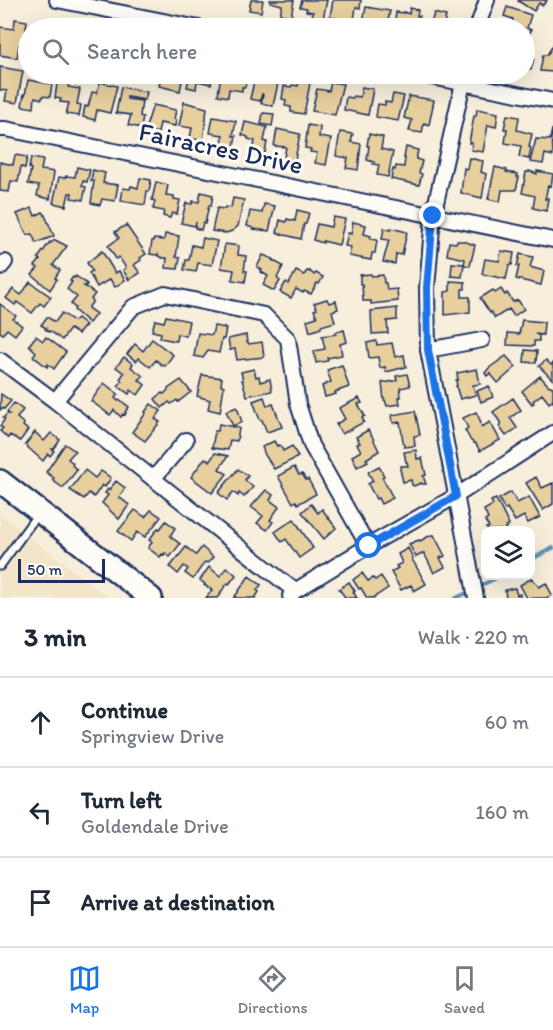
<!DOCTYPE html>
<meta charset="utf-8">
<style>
:root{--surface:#fff;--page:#f6f6f7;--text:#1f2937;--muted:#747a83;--line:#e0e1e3;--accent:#1a73e8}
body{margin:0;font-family:Itim,sans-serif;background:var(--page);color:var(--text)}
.controls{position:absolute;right:18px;bottom:18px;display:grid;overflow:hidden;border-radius:12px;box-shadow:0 6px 24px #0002}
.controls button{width:54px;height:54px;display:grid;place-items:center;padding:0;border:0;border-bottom:2px solid var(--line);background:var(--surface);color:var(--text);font:30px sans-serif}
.scale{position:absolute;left:18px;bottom:15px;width:87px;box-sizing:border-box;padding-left:6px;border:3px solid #1b2f5e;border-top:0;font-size:16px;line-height:21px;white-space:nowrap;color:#1b2f5e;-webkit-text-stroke:4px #fdfcf7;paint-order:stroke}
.stop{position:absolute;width:18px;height:18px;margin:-14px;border:4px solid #1a73e8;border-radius:50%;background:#fff}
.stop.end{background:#1a73e8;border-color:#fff;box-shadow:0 2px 6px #0008}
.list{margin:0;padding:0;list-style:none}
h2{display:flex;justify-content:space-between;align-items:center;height:78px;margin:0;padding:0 24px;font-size:26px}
h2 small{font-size:20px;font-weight:400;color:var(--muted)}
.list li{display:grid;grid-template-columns:39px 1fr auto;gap:18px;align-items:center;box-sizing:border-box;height:90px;padding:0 24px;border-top:2px solid var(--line)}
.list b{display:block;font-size:22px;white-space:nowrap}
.list p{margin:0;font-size:20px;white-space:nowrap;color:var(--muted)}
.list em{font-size:20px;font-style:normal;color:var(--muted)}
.icon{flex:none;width:33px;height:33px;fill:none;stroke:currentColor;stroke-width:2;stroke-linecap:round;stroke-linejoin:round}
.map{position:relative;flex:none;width:553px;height:598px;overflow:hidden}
.search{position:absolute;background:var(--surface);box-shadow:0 6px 24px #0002;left:18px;right:18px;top:18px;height:66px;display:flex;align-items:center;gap:15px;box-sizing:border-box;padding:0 21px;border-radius:33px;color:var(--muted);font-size:22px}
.sheet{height:348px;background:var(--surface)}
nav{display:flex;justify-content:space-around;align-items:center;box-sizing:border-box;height:84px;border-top:2px solid var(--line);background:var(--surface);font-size:16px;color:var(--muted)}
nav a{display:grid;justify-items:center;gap:3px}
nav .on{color:var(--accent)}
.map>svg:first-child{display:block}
.built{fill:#f2e5c9}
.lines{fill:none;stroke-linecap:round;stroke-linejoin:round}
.stream{stroke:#6190b6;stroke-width:4}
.building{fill:#e8cf9e;stroke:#1b2f5e;stroke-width:1.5}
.lane-casing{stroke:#1b2f5e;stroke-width:11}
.street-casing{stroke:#1b2f5e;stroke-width:18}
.primary-casing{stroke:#1b2f5e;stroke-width:26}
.lane{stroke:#fdfcf7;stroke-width:7}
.street{stroke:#fdfcf7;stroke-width:14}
.primary{stroke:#fdfcf7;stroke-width:21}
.route{stroke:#1a73e8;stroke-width:8}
.labels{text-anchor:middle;stroke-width:6;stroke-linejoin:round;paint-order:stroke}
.street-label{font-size:26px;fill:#1b2f5e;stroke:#fdfcf7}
</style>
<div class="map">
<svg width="553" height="598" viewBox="0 0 553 598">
<rect width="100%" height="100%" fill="#f7eedc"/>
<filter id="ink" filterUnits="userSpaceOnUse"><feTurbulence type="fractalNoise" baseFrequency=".0167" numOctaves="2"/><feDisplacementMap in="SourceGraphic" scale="12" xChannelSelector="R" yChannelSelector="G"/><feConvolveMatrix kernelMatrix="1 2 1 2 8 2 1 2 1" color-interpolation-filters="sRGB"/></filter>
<g filter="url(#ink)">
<path class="built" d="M0,514L109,598H0Z"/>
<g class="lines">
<path class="stream" d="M530,560L553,548
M477,587L501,576
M456,598L471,591"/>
</g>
<path class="building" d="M251,0H263L261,12L249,10Z
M270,0H294L291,17L280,14L282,5L270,2Z
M302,0H327L322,24L311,22L313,12L306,11L307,8L300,7Z
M333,0H361L360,8L356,7L354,20L356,21L354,28H341L343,20L330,17Z
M519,0H547L543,5L539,3L534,11L518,1Z
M366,7L390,11L387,25L380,23V26L373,24L372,28H360L361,21H363Z
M507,7L531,15L527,28L531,30L528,39L524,38V28H500L502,22L512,25L513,19L504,16Z
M410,8L418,10L417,16H420L417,28L394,27L396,12L404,13V12L409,14Z
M434,13L446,16L444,25L448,26V28H432L433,24H431Z
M15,19L27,21L24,42L20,41L22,42V46L19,45L17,58L0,55V27L14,29Z
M553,45V72L540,71L543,55H547Z
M524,56L534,58L531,70L524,69Z
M0,67L23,71L17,103L5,101L7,91L0,90Z
M190,74H213L211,84L197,81L196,89L187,87Z
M221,74H248L245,87H242V91L229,89L228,97L218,95Z
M268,74H280L273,106L261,103L263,95L262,94L260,101L250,99L255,77L267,79Z
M299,76L311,78L304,114L291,112V107L285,106L286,100L282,99L284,86L291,87L292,85L298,86Z
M58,77L70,79L68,87L80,89L77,104L81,105L79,116L66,114L69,103L60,102L61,99L55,98Z
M161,77L182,81L180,91L159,86Z
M28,80L52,84L50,97L43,96L42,99L35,97L34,108L22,106L24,94L25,95Z
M100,82L117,86L110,113L97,110L95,120L83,117L85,106L88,107L92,92L97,93Z
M331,82L343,84L335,115L312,111L317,89L329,91Z
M121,87L147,92L145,100L127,97V99L142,101L140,116L143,117L141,128L128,125L131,115L116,113Z
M362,87L373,89L368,115L344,110L346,97L353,98V96L360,97Z
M393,94L404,96L398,121L376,117L378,104L385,105V102L391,103Z
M409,96L434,100L429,125L424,123L422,133L409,131L412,120L404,118Z
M184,102L207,108L203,141L190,138L192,128L179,126Z
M153,105L176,110L174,119L176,120L175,126L160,123L158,133L145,130Z
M477,109L498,113L496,127L488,125L483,152L471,150L472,143H469L474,116H476Z
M263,113L274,114L272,126L261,124Z
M507,115L519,117L517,130L532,134L529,147L531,148L529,159L519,157L521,146L505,143L507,129H504Z
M213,117L236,121L233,136H236L234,147L222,145L223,135L210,133Z
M245,122L267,127L264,141L267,142L265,153L253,151L255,141L248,139V137L242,135Z
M308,125L320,127L319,137L331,139L326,165L315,163L317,153L310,152L311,149L305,148Z
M277,129L300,134L295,160L284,158L286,147L274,146Z
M552,129L553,156L545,154L543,164L530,162L536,139L550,140Z
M340,132L353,134L351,142L361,144L358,170L346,168L348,158L336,156Z
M369,134L383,137L381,149L393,152L388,177L377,175L379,165L373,164L374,162L367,160L369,146H367Z
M406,147L418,150L416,159L422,161L419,173L422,174L419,185L391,179L393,169L395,170L396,166L404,167L405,158H404Z
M15,155L27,157L25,168L21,167L18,182L11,181L9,192L0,191V162L13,165Z
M31,158L43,160L41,170L54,172L50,199L37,196L39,186L28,184L31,169L29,168Z
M469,158L483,161L481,172L486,174L482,198L461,193L464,168L467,169Z
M77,167L90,170L87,182L83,181L82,186L86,187L83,200L71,198L72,193H69L66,206L53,203L59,177L65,178L66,176L75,177Z
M495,167L507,170L506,172L518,174L517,177H519L516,190H502L500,202L488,199Z
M93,170L105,173L103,183L118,185L115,201L102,199L100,205L91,203L94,181H91Z
M529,171L537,174V171L553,174L551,186L548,185L546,195L545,199L548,198L546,211L533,208L535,196L522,193L526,172H529Z
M140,178L151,180L149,191H147L145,205L121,201L123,188L130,189L131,186L138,188Z
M156,182L168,185L166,195L174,196V199L180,200L177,214L172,213L170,218L163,216L164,211L153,209L155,201L152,200Z
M201,192L213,195L211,206L209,205L205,224L203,223L201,230L195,228L196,222L195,226L181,223L186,203L192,204L193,201L199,202Z
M233,198L244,200L238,226L232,231L226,233L212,231L217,208L224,209L225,207L231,208Z
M264,204L275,206L269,231L253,229V228L247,226L250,211L262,213Z
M32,208L35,216L43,212L44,213L54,236L36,243L32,234L27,235L17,214Z
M297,210L309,213L306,224H304L301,239L277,233L280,220L286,222L287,219L295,221Z
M333,217L345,219L339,245L323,241V243L313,240L317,224L331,227Z
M353,222L366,225L364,234L371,236L370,239L377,240L375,253H372L371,260L349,256L351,247L345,246L348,233L351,234Z
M126,225L146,254L140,258L141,260L134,265L140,273L129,280L123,270L126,268L119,257L116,259L108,246L119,238L115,232Z
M384,228L391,230V228L407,232L402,255L396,254L395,264L383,262L389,240L382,239Z
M165,234L179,236L176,257L180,258L178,269L166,268L167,258H162V257L158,256V254L157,255L150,254L152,241H153L154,239L164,240Z
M203,238L217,241L212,265L198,263L196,272L184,270L186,260H189L192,245L201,247Z
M55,240L67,246L53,265L60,270L55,278L57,279L50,290L32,275L38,268L35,266L40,260L38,258L50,242L51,243Z
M457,241H463L475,245L470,266L464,265L465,259L447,255L449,242L456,243Z
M225,244L239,246L238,255L246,256L244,271H247L245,282L232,280L234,270L221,268Z
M102,251L115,273L119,271L125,280L115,287L110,279L97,287L89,273L92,271L87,263Z
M501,251L514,253L512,265H509V266L506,279L482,274L485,259L499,261Z
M520,254L533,257L530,267L544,271L541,285L516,279L519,266H517Z
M263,255L273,259L272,260L283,266L277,278L280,281L274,291L263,285L268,276L261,272L262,270L257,267Z
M452,263L464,264L462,277L451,276Z
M296,271L304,275L307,271L310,272V271L314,275L316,273L323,277L319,284L317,283L311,294L304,291L303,293L296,289L291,298L280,292L286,282L289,284Z
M371,274L372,276L383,275L384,283H386L387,290L397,289L398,301L371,304V301H363L362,284H360V275Z
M76,276L87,284L86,286H84L95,294L91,299L93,301L88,308L96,314L89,323L74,310L75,308L71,304L77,297L67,289L72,282L70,281L73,277L75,278Z
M450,281L465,282V289H462V297H470V312L445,315V292L450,291Z
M30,282L51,297L44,306L40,303L32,313L17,302L15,305L6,298L13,289L21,295Z
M501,289L505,295L507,293L513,302L518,300L524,309L514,316L509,309L495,318L491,312L490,313L480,298L493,290L495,293Z
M327,299L329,303L336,301L338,309L332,311L335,322L321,326V328L310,332L307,320L317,317L314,310L317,309L314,303Z
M0,304L16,316L13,319L22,326L15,335L7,329L3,334L0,332Z
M397,308V320L387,321L388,333L372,334L371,311Z
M62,313L74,321L77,318L86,325L78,334L70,329L62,340L50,331L49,332L45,329L46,328L41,325L47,317L55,322Z
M166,316L189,321L186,336L177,334L176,341L160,338L161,333L152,331L155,320L164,322Z
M522,320L544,322L543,335L535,334L539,335V341H534V346L507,345L508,333L519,334Z
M214,326L226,328L224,339H222L219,353L208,351L203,358L194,356L198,333L212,335Z
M344,330L347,342L340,344L342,355L327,358L328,361L316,363L314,351L325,349L322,336L336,334V332Z
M246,335L247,342H248L249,344L262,342L264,357L237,360L235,349L230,350L228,339Z
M36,336L43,341L46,337L66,352L54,369L48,364L47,367L33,356L36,352L29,345Z
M152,339L173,355L165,366L163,364L162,365L156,360L150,367L139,358L136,361L127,354L135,344L143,351Z
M376,341L377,345L392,343L395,357L404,355L406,367L386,372L385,367L380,368L378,357L369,358L368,350L367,343Z
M525,350L537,351L536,363L524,362Z
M506,356L516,367L498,383L490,373L487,376L485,373L489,368Z
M124,357L133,364L131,367L143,376L139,380L145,385L138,395L131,390L129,394L118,386L122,381L120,379L124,373L116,367Z
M546,360L551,365L553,363V380L539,366Z
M342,365L349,387L335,392L336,394L325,397L322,386L331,382L327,370Z
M254,369L256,377L259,376L260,382L270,379L272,391L247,396L242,380H243L241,372Z
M477,369L480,384L473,385L476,395L460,399L456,386H457L456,380H458L457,373Z
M407,374L410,386L400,388L401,397H399L400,404L387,406L385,400H384L382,383L395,381L397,380L396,376Z
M202,375L222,378L221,385L224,386L220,412L208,409L210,400L197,396Z
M540,376L548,385L553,387V402L552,401L549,403L542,394L533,401L534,403L532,404L522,391Z
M181,380L191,392L178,402L177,400L171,404L169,402L162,408L155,399L162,393L164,394L168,390V389Z
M104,383L118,394L115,398L118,401L120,400L129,407L125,412L126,413L125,415L123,414L121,417L114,410L110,415L91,401Z
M489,386L493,397L481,402L477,391Z
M1,394L11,401L4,409L2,408L0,410Z
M264,397L267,406L273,404L282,427L267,432L262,420H260L253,401Z
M359,398L362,403L358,404L365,416L362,417L364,422L342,434L336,424L345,419L339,408Z
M513,398L521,410L510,418L517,428L506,436L499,426L501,424L500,422L493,412Z
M14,403L23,410L17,418L24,424L23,426L28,430L20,441L10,435L8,438L0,431L3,428L0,426L5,419L3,418L7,414H9L7,412Z
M151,404L161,411L155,419L160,422L145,441L132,432L146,413L145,412Z
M237,407L242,422L233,426L226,411Z
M415,411L420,435L414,436L415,446L404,447L400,422L393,423L392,415Z
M476,412L481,422L480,423L482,427L490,422L500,440L480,451L476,444L471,441L465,430L468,428L463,418Z
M219,424L239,428L237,441L230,440L228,450L212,448L215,431H218Z
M368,430L372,436L379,451L366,459L368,461L357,467L352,456L361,451L357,444L360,443L356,437Z
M35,432L44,441L51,433L60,440L54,449H52L54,451L50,456L48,454L43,461L25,445Z
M274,441L277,446L280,445L283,451L292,446L298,457L274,469L265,455L262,447Z
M65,444L75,451L68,459L73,463L72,465L77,470L63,488L52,480L54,478L46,472Z
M416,450L417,459L422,458L426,475L423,476L426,484H422L421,483L414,486L412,485L411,480L403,482L400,469L401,466H408L407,462H406L404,452Z
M215,453L228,456L219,469L227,474L212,493L191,477L205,458L210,461Z
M379,466L384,476L382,477L393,498L381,504L378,498L376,499L368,484L373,481L368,472Z
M294,467L299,475L302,474L306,480L308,479L316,494L298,504L296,501L293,503L278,476Z
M238,469L248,476L245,480L253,487L244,497L239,493L238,496L233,492L227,500L218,493Z
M85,470L95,478L101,471L111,478L105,487L102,485L94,497L89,493L84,499L70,490Z
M536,477L542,488L553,483V504L543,510L526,483Z
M116,481L125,488L119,497L129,505L119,519L102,503L108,495L105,493L108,489L109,490Z
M266,490L273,495L270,500L279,507L270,520L273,522L267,530L257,523L263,516L251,507Z
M511,492L517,503L529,497L540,517L528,523L524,516L515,521L507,508L505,510L499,499Z
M496,499L509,525L505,528L506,530H488L486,528L489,527L485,521L488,519L484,510L493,505L491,501Z
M311,504L318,513L322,509L336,528L324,539L302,512Z
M135,510L145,517L151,510L161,517L145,537L137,532L131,541L118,531Z
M294,519L313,548L299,558L286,539L282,542L275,532Z
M166,521L175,528L170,536L180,544L170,557L165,553L164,555L162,554L160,557L148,548L152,542L149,540L158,528L160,529Z
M431,535H434L445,556L440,558L445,567L434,573L424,553L416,557L409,544L419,540L420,541Z
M186,547L196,555L202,547L213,557L208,563L206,562L204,563L193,579L185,573L188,569L184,566L178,574L170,567Z
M408,548L413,558L412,559L426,584L414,591L411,585L401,590L391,572L398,568L396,566L402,563L398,554Z
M209,567L220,576L227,567L236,575L229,584L228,583L220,593L221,594L218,598H206L212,590L204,585L205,584L200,580Z
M362,573L368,581L373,578L375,580L381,576L388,588L373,598H367L361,588L359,589L353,580Z
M249,576L261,585L257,590L259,592L255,598H234Z
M532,578L539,587L546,583L552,595L546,598H527L520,585Z
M349,582L355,591L353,592L357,598H344L345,597L339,589Z
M515,588L516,592L517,595L520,594V598H506L505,590Z"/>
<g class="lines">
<defs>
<path id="lane" d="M0,566L37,515"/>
<path id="street" d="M57,0L199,28
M477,28L487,0
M416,74L553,101
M465,74L433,216L427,288L428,350L476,598
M0,129H6L553,240
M0,268L5,262
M428,350L482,340
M0,360L55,401L295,591
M55,401L133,307L165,294L264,315L288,339L298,404L311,445L368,546
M153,479L186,440
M290,596L295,591L368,546L456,496L553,433"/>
<path id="primary" d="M0,481L151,598"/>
</defs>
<use href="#lane" class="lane-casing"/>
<use href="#street" class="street-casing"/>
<use href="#primary" class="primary-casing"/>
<use href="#lane" class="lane"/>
<use href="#street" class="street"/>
<use href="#primary" class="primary"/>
</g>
</g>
<g class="lines" filter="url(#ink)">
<path class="route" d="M369,546L456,496L428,350L427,288L433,216"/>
</g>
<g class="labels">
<g class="street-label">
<text transform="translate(221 148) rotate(12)" y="9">Fairacres Drive</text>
</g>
</g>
</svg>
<div class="controls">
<button><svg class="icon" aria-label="layers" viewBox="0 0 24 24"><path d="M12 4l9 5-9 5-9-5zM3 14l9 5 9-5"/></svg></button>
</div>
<div class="scale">50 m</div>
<div class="stop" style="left:369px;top:546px"></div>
<div class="stop end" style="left:433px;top:216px"></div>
<div class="search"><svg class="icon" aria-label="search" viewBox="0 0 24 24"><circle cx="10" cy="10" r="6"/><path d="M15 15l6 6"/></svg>Search here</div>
</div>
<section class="sheet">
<h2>3 min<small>Walk · 220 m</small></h2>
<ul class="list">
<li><svg class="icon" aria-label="ahead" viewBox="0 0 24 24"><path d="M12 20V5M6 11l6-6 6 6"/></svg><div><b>Continue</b><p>Springview Drive</p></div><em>60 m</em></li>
<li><svg class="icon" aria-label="left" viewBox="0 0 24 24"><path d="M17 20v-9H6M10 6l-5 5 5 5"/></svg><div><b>Turn left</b><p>Goldendale Drive</p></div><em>160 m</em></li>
<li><svg class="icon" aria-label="arrive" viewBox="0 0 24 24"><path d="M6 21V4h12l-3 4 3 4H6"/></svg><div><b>Arrive at destination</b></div></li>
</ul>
</section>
<nav>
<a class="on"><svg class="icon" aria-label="map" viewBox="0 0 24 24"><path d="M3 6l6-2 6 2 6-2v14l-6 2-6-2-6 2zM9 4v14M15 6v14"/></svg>Map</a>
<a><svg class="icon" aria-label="directions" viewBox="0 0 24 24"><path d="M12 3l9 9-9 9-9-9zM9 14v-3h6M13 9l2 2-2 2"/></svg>Directions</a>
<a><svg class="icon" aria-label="saved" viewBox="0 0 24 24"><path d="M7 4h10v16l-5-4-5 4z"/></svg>Saved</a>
</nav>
